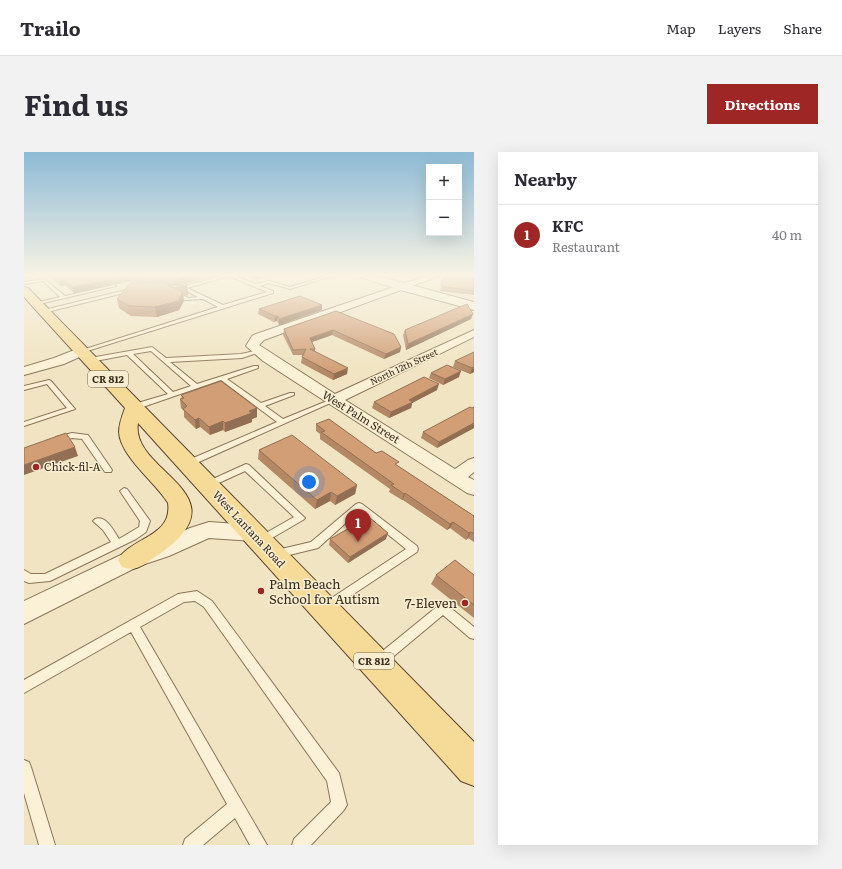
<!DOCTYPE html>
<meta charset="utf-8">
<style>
:root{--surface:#fff;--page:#f2f2f3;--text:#2b2b33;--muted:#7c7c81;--line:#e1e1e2;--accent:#9e2725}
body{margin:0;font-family:Literata,serif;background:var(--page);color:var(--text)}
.controls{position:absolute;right:12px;top:12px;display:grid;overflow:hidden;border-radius:0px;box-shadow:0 4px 16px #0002}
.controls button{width:36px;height:36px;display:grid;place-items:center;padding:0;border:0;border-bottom:1px solid var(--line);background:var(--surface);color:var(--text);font:20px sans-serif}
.you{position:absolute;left:285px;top:330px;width:14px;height:14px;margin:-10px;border:3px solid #fff;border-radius:50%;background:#1a73e8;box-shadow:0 0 0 6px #1a73e833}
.badge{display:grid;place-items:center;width:26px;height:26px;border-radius:50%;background:var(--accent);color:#fff;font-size:13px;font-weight:700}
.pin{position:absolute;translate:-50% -33px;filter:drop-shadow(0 1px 2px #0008)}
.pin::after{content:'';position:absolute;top:21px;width:14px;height:12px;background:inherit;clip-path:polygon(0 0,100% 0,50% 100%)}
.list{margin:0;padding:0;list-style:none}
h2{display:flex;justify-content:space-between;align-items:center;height:52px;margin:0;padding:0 16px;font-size:17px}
h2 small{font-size:13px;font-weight:400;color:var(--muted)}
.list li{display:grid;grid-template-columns:26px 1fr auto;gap:12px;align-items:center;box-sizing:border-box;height:60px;padding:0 16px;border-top:1px solid var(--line)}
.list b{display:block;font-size:15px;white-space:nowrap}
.list p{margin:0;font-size:13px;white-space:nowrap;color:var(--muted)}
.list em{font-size:13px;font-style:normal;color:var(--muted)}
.map{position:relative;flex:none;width:450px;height:693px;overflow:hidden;border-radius:0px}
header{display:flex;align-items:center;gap:24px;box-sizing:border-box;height:56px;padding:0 20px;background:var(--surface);border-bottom:1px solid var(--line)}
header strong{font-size:19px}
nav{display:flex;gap:22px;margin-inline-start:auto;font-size:14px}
.intro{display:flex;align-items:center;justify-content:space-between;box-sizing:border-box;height:96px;padding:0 24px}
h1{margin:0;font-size:28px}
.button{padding:10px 18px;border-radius:0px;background:var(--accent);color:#fff;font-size:14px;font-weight:700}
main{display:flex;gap:24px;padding:0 24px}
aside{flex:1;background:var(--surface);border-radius:0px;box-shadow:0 4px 16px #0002}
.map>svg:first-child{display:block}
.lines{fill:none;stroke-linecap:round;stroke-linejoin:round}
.service-casing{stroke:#8b7558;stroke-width:2}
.minor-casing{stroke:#8b7558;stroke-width:2}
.tertiary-casing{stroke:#8b7558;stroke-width:2}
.primary-casing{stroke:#59422d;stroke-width:2}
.service{fill:#fbf1d6;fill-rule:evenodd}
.minor{fill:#fbf1d6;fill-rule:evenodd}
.tertiary{fill:#fbf1d6;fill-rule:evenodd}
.primary{fill:#f6db98;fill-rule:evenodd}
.wall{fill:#b48865;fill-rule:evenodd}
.shaded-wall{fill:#926f53}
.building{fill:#d19e76;stroke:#926f53}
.poi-dot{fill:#9e2725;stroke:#f7eed2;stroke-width:1.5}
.labels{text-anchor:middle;stroke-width:3;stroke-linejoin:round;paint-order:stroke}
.far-street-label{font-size:9px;fill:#3a2c1d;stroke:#f7eed2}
.shield{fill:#f7eed2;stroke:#736653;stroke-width:1}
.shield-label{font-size:10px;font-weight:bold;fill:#3a2c1d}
.street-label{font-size:11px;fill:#3a2c1d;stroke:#f7eed2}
.poi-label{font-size:11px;fill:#3a2c1d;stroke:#f7eed2;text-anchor:start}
.near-poi-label{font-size:13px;fill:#3a2c1d;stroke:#f7eed2;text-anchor:start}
</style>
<header>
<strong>Trailo</strong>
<nav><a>Map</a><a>Layers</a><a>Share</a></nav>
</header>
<div class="intro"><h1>Find us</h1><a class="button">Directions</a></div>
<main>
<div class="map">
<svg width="450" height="693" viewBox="0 0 450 693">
<rect width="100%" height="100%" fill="#f0e4c2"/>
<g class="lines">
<defs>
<path id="service" d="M0,123H8L0,125Z
M201,123H208L232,132L245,129L266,135L306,123H311L266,137L245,131L236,134L249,139V141L60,200L55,199L194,155L179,147L161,148L147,140L151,139L164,146L174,145L158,137L152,138L150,137ZM205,124L243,140L199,153L163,136Z
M20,127L41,144L90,133L92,134L11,153V151L36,145L19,129L0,132V130Z
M110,136L112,138L19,161L16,159Z
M128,195L142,206L217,202L236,198V200L218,206L146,210L173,232L230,214H234V216L203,227L237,251L266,241H270V243L241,254L259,267L308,247H312L313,248L166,314H160L159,312L160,310L253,270L197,228L113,257H107V253L144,242L103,203L66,210L63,208L66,206ZM127,199L167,234L149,240L109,202Z
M25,228L27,229L51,257L0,274V270L43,256L23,232L0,238V234Z
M48,281L64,283L88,318L87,320H81L58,287L48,286L35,289L31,287L32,285Z
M222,312L225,313L281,366L279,368L236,393L233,392L231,389L233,386L270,365L221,319L186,335H180L179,333L180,331Z
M100,336L103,337L126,369L122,380L112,387L26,429L5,431L0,429V418L7,422H21L87,390L79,378L69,369L71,367C82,363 90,379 95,387L115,375L116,369L96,339Z
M335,351L338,352L393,394L394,397L393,400L301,461L297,459L295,456L297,453L382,397L335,359L294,396L253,406L249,405L248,402L249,399L253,398L287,390L332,352Z
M173,439L188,449L315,621L323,653L320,658L287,693H268L270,687L307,650L303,629L180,455L171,449L160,450L116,475L243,693H226L211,666L179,693H159L161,687L203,652L107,480L0,541V528L154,442Z
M419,451L423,453L450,475V487L446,486L419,463L358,514L354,516L350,514L348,510L350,506L415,453Z
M0,608L5,610L7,615L31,693H15L0,641Z"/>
<path id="minor" d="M405,123H418L240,188L235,193L311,242L450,178V185L321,248L431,317L444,308L450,306V320L444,325L450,328V343L443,341L239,209L222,194L228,184L232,182Z
M58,195L64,199L62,202L40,212L0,223V215L30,206Z
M185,370L229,373L236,376L239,381L236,386L229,389L185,386L145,404L115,414L0,472V449L99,402L130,392L166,376Z"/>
<path id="tertiary" d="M335,123H350L450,150V158L373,137L336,125Z"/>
<path id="primary" d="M0,135L4,136L450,590V634L437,629L114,271C105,321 226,342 131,405C119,413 113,420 98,415L94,408C107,385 149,385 144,351C132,331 96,304 95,280C95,272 98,264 101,256L0,145Z"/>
</defs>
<use href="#service" class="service-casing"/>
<use href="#minor" class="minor-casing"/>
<use href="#tertiary" class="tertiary-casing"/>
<use href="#primary" class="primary-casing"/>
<use href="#service" class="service"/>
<use href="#minor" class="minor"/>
<use href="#tertiary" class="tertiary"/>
<use href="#primary" class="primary"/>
</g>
<path class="wall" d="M27,123H134L163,133L164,142L163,144L159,142L160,149L155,158L133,165L107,164L95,156L93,147L112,130V128L50,141L41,133L37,134L28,127ZM147,134H153V137Z
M221,123H252L232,127Z
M420,123H450V143L416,139Z
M235,157L298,158L255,173L253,169L250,170L234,162Z
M312,159L377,195L376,200L360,207L308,183L288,190L291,197V199L323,222L309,228L277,211L278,205L279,203H269L259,183L260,177Z
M447,167L382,198L379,183L381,178Z
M450,200V220L446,222L429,215L431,209Z
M407,221L435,225L419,233L405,226Z
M413,238L388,251L387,256L365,266L348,256L350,250Z
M157,243L233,265L228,267V270L201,280L199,278L186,283L176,275L172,277L160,265V259L157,256L156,247H158Z
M450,255V276L413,296L397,286L399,280Z
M292,272L352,301L374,314L450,364V390L444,386L442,388L426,376L423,378L379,348H378L365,340L366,337L296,287V282L292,279Z
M235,298L333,333L331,342L311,353L306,349L291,357L234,307Z
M306,387H362L324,411L305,393Z
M412,423H450V466L407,432Z"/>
<path class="shaded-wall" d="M14,123H27L16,124L15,126Z
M113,123H117L118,127L50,141L48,135Z
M175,123H193L157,133L152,130L153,134H151L150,129Z
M232,123H252L232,127Z
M39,128L41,133L37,134L36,129Z
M163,133L164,142L163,144L162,135Z
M159,140L160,149L155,158L133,165L131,155Z
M298,153V158L255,173V167Z
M449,162L447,167L382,198L384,192Z
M251,164H254L253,169L250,170Z
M309,178L308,183L285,191L286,186Z
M377,195L376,200L360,207L362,202Z
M450,215V220L446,222L448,216Z
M324,216L323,222L309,228L310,222Z
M437,219L435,225L419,233L421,227Z
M415,232L413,238L388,251L387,256L365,266L367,260L385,248Z
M233,256V265L228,267V270L201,280V271L225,259Z
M175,266L176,275L172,277L171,268Z
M199,269V278L186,283L185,275Z
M450,271V276L413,296L415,290Z
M51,295L54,304L0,323V313Z
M333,333L331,342L311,353L313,344Z
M307,340L306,349L291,357L293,348Z
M381,341L379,348H378L380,342Z
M429,370L426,376L423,378L426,372Z
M447,380L444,386L442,388L445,381Z
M364,381L362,387L324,411L326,405Z"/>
<path class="building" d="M28,123H113L48,135L39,128L36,129Z
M116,123H175L150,129L111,128Z
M420,123H450V139L417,134Z
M111,130L141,131L159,140L154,149L131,155L105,154L93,147L106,131Z
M152,130H157L163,133L162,135Z
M276,144L298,153L255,167L254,164H251L235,157Z
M443,152L449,162L384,192L381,178Z
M312,159L370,182L377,195L362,202L309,178L286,186L291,197H286L324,216L310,222L278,205L282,197L269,198L260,177Z
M450,200V215L448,216L431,209Z
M423,213L437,219L421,227L407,221Z
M400,225L415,232L385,248L389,250L367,260L350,250Z
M197,229L233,256L225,259L228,261L201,271L199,269L185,275L175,266L171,268L159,257L163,254L156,247L160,246L157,243Z
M446,255L448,256L450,255V271L415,290L399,280Z
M305,267L352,301L358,299L375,310L371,312L450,364V382L447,380L445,381L429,370L426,372L381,341L380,342L367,333L370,332L297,280L301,279L292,272Z
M42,281L51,295L0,313V296Z
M268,283L333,333L313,344L307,340L293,348L235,298Z
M345,365L364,381L326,405L306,387Z
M431,408L450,423V453L412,423Z"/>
<linearGradient id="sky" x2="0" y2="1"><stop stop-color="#8dbad6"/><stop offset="0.56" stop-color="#f8f3e4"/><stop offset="1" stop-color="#f8f3e4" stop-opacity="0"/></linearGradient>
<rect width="450" height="220" fill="url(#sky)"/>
<g class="poi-dot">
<circle cx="12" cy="315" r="4"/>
<circle cx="237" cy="439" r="4"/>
<circle cx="441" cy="451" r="4"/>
</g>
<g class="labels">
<g class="far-street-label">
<text transform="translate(380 215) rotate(-25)" y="3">North 12th Street</text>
</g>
<g class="shield">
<rect x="64" y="219" width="40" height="16" rx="3"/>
<rect x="330" y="501" width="40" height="16" rx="3"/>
</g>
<g class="shield-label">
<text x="84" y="231">CR 812</text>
<text x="350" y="513">CR 812</text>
</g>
<g class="street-label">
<text transform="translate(337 265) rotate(32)" y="4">West Palm Street</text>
<text transform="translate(225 377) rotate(47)" y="4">West Lantana Road</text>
</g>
<g class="poi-label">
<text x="20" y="319">Chick-fil-A</text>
</g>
<g class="near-poi-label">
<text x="245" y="437">Palm Beach<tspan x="245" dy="15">School for Autism</tspan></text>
<text x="433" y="456" text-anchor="end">7-Eleven</text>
</g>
</g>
</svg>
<div class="controls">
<button>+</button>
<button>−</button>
</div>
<div class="you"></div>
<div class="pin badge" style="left:334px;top:390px">1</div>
</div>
<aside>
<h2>Nearby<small></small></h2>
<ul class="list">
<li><span class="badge">1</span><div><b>KFC</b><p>Restaurant</p></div><em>40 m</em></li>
</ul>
</aside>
</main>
